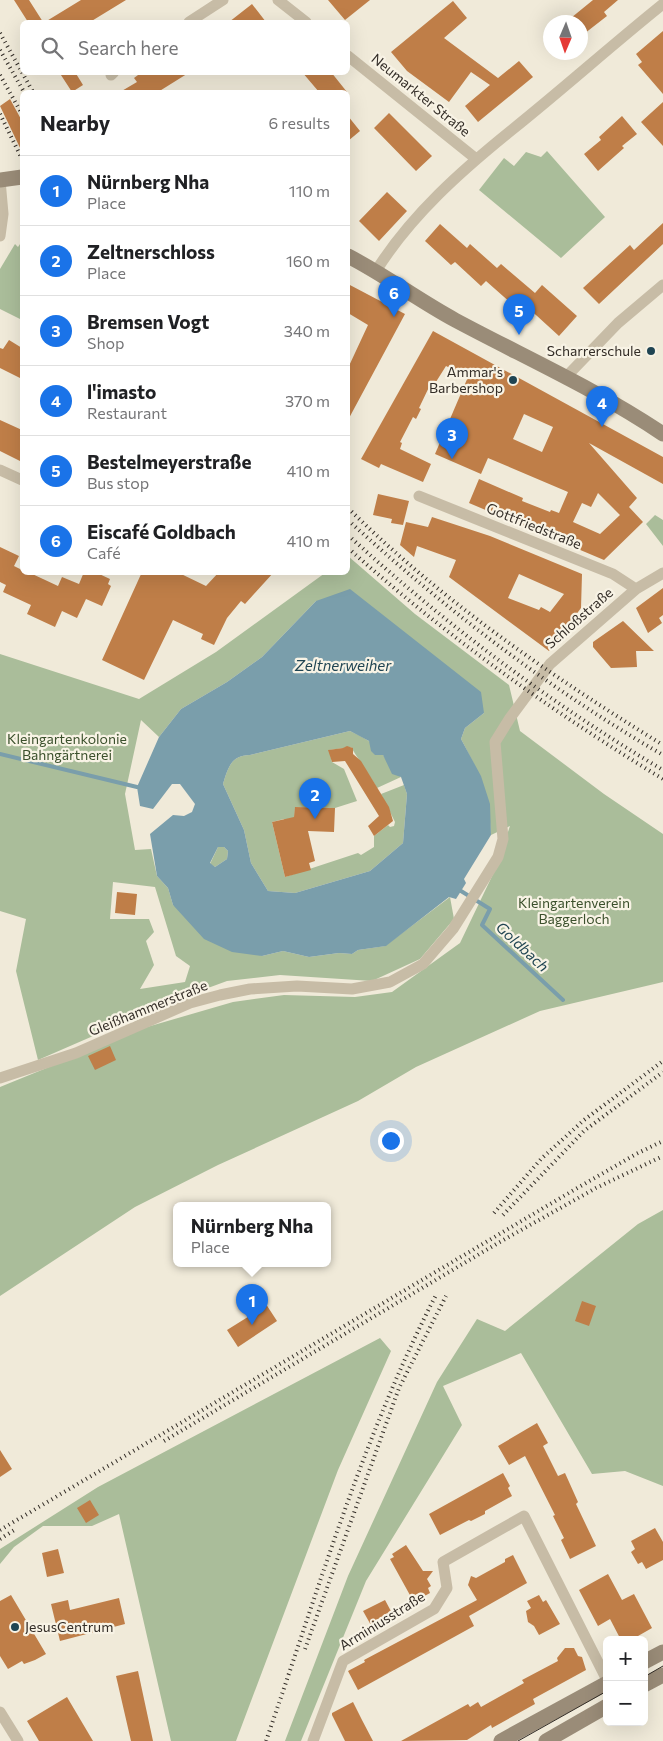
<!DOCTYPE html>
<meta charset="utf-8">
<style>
:root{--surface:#fff;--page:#f6f6f6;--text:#202124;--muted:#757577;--line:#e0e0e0;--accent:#1a73e8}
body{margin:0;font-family:Commissioner,sans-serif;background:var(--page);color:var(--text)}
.controls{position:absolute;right:15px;bottom:15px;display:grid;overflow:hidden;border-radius:8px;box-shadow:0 5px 20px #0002}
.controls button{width:45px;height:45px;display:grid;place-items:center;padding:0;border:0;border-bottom:1px solid var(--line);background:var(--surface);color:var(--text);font:25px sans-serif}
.compass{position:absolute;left:543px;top:15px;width:45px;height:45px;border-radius:50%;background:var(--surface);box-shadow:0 5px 20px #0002;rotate:182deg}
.you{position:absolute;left:390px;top:1140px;width:18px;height:18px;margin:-12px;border:4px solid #fff;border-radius:50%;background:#1a73e8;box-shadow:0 0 0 8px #1a73e833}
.badge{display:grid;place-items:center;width:32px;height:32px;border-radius:50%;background:var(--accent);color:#fff;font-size:16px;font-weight:700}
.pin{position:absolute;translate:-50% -41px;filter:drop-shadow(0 1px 2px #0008)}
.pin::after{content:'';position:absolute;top:26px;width:18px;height:15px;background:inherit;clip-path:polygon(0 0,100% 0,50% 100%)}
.popup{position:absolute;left:173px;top:1202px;width:158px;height:65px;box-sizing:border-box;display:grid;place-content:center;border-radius:8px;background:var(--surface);filter:drop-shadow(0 1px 4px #0005);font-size:16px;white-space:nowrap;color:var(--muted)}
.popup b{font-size:19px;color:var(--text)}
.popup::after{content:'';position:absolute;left:50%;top:100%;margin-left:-10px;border:10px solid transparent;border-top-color:var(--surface)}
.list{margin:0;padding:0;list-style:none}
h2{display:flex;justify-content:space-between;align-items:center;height:65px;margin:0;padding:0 20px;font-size:21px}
h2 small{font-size:16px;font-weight:400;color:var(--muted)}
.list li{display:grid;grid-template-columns:32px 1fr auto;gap:15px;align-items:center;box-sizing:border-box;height:70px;padding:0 20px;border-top:1px solid var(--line)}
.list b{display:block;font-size:19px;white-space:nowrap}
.list p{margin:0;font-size:16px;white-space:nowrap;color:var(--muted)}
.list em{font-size:16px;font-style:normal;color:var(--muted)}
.icon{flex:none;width:28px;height:28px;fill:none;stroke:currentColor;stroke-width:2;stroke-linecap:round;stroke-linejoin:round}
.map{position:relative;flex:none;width:663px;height:1741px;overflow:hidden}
.search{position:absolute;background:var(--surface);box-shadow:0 5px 20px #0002;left:20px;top:20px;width:330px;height:55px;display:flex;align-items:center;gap:12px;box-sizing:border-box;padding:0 18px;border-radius:8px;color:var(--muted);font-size:19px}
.panel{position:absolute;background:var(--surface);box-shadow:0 5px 20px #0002;left:20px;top:90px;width:330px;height:485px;border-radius:8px}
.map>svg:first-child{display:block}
.green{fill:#aabd9a;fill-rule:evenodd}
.water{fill:#7a9eab;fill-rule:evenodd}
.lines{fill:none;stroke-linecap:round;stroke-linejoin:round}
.stream{stroke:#7a9eab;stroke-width:4}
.building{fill:#bf7e48;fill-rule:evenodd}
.street{stroke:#c7bca6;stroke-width:11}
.secondary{stroke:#9a8c78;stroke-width:15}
.tram{stroke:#332d27;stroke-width:1}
.rail{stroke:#332d27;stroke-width:4;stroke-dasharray:1 4;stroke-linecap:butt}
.poi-dot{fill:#1f4452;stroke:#f8f3e5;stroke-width:2}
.labels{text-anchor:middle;stroke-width:4.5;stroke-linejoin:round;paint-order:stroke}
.street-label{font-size:14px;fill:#332d27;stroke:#f8f3e5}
.poi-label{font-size:14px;fill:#332d27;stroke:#f8f3e5;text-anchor:end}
.park-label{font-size:14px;fill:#3b502c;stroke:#f8f3e5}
.water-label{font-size:15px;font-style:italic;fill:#1f4452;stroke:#f8f3e5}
</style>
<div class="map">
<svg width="663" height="1741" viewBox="0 0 663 1741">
<rect width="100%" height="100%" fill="#f0ead9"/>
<path class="green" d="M547,151L605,217L561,258L479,190L504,158L514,166L526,152L541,157Z
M22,241V320L0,309V269L15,244L18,247Z
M655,515L663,520V546L646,524Z
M348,556L415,614L509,685L520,731L604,794L663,834V982L540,1011L416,1067L358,1101L218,1165L135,1207L0,1296V1087L147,1027L233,1002L284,995L355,997L392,992L460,943L495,870L510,826L491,835C489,792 481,777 461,739L465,728L484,713L316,601L262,657L227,682L181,709L159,737L141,720L125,794L135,850L151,849L157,876L168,888L173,905L262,956L283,951L309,957L339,953L352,954L358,950L385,946L450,897L454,919L420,959L372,981L280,975L227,981L178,999L38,1060L16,971L26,919L0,911V654L139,699L216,652L325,573L348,572ZM113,882L155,887L176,956L190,966L185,982L140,989L154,965L146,941L154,932L149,919H110Z
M350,731C362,737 376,743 383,755C391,766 388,767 401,777L377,788C369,774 358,759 351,747L329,750L332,762L344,769L357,801L335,808L295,807L294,831L288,836L284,819L272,822L285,877L358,853L361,855L374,847V836L388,825L390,827L394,826L395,822L381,794L404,785L407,794L403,843L370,871L295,893L268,891L251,863L244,830L223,784C228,768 231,755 250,755Z
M218,847H224L228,851L227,859L215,867L210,864Z
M663,1210V1486L625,1471L592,1474L521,1353L443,1386L462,1425L366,1581L301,1741H285L348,1576L437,1382L477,1319L505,1331L638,1224Z
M380,1338L391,1351L338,1470L236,1741H171L119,1514L92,1526H43L14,1547L0,1564V1549L98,1487Z"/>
<path class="water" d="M350,589L481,692L484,713L465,728L461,739L481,776L490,804L491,835L464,879L466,883L456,899L449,897L386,946L358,950L352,954L339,953L309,957L283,951L262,956L232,952L204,939L173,905L168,888L157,876L150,834L173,815L184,816L192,812L195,804L180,784H172L153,809L140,806L137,787L159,737L181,709L227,682L262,657L316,601ZM350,731L369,741L371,751L375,755H383L392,774L401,777L407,794L403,843L370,871L295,893L268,891L251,863L244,830L223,784C228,768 231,755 250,755ZM218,847H224L228,851L227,859L215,867L210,863Z"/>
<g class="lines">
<path class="stream" d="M0,754L137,787
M461,891L490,909L482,925L563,1000"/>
</g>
<path class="building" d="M14,0H29L43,22H28Z
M81,0H126L90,22H45Z
M328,0H370L345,20Z
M593,0H618L604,12L607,16L580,37V22H566Z
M453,1L467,18L444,38L498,78L519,61L533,77L478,122L465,106L490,85L471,72L449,102L407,71L391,52Z
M252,4L266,22H229Z
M663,31V94L638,65L642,62L636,54Z
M59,72H75L83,85L72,92Z
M142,72H190L158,92H120L137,82L134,78Z
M302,72H331L347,92H319Z
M10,99L22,121V152L0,106Z
M663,102V146L641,122Z
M389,113L432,156L416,171L374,128Z
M348,116L360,131L348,141Z
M622,116L637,134L622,146L624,148L598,171L584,154L601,140L599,137Z
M387,192L407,211L379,241L359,221Z
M663,223V244L599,304L583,288L630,245L634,250Z
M440,224L467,248L470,244L497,268L501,264L535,293L542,285L577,316L559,336L525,305L520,311L486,281L481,286L455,262L451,265L425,241Z
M348,284L405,314L348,420V368L368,325L348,313Z
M433,331L663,457V484L589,443L637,498L629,507L643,522L604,560L469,503L479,479L523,498L522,501L550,512L551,510L559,513L568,492L488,458L481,474L435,454L468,377L446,366L434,385L431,383L419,408L421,409L416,419L413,417L400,442L402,443L400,449L431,464L423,482L381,464L379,468L361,459ZM524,414L553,427L542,452L513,439ZM598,493L620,515L600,534L573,522L582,503L591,507Z
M9,340L22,348V379L0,368V348L3,349Z
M0,420L22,430V462L0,451Z
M378,494L409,501L403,525L391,523L392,519L373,515Z
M432,517L490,536L582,574L581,608L549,651L449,577L456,560L417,546L414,557L400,545L406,522L428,527ZM519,574L564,594L550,612L541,607L539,610L508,598Z
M0,547L19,556L14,566L22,570V572H28L58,586L62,577L79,584L84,572H95L110,579L108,584L111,586L102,606L86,599L77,618L62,611L55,627L27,614L31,605L3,592L6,585L0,582Z
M142,572H177L206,586L219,572H274L245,604L241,601L227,618L214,645L201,639L203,634L173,620L144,680L102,660Z
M663,588V615L659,618L662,623L648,633L636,608Z
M623,621L654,651H636L637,667L611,668L593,647V642Z
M347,746L353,748V754L361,761L389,807L393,821L374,836L368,826L379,816L345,761L332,762L328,750L343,748Z
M295,807L335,808L334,832L308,831L315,861L309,863L311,870L285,877L272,822L294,817Z
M117,892L137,894L135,915L115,913Z
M110,1046L116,1060L95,1070L88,1056Z
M262,1298L277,1321L238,1347L227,1330L251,1315L247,1309Z
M582,1301L596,1306L589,1326L575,1321Z
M537,1423L548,1443L543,1446L558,1476L565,1473L578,1502L576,1504L596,1546L570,1559L561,1540L564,1538L553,1516L555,1515L525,1456L509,1465L498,1446Z
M0,1450L12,1469L0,1477Z
M503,1473L510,1486L508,1488L512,1496L485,1511V1514L471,1521L469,1520L440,1535L429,1514Z
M90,1500L99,1515L86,1523L77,1508Z
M655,1528L663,1542V1560L646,1569L642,1562L638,1564L631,1552L635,1549L631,1541Z
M406,1545L423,1571H433L427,1579L431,1586L428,1588L430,1593L419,1599L417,1594L411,1597L390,1559L394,1557L392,1554Z
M58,1549L64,1573L47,1577L42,1553Z
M513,1555L527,1583L469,1616L474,1626L358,1690L348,1671L365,1662L364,1660L477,1600L468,1585L471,1576L476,1578L505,1562V1559Z
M608,1574L622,1600L634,1594L652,1628L631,1640H621L610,1619L598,1626L579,1590Z
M11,1595L46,1654L35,1660L24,1664L22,1661L8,1669L0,1656V1601Z
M539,1595L543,1602L546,1600L560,1624L539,1635L534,1626L528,1622L526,1611L531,1608L527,1601Z
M119,1598L125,1624L60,1641L51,1604L68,1600L70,1610Z
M385,1600L393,1615L372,1627L363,1611Z
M565,1648H574L578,1656L582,1657L586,1670L533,1699L535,1704L492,1728L491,1725L467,1740L401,1741L468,1704L470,1707L478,1702L481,1707L524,1683L522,1680L558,1661L557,1658Z
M138,1671L153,1741H131L116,1676Z
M67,1697L93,1741H39L27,1721Z
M353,1702L362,1720L373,1741H345L332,1715V1713Z"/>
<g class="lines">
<path class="street" d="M278,0L306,22
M189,22L223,0
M348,56L475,158
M111,75L114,72
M0,180L3,214L0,236
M376,271C411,215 462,170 513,129C564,88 612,45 663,4
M565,378L618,323L663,285
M0,470L22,480
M419,496L613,574L636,589
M0,1078L76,1053L190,1003L220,995L250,989L297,986L352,989L390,982L423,964L453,929L498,857L503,839L495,742L510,718L550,664L636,589L663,573
M0,1712L18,1741
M313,1741L343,1661L434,1609L447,1588L443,1562L524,1516L607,1680"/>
<path class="secondary" d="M0,180L22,177
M348,256C385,275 418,300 455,320C524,357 598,390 663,434
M644,1662L663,1652
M644,1685L663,1675
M501,1741L607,1683
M546,1741L607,1706"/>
<path class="tram" d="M644,1677L663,1666
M518,1741L607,1691"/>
<path class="rail" d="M0,33L33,92
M0,50L24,92
M0,75L22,114
M0,114L22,159
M348,508C442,601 551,676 663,745
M348,520C445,609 549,689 663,755
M348,535C445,624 550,703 663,770
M348,548C445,635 551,711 663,779
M494,1213L541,1159L584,1120L663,1061
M503,1215L584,1131L663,1072
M164,1441L498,1243L596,1188L663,1156
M0,1530L562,1197L636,1154L663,1141
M0,1539L16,1529
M305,1649L399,1388L446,1296
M266,1741C318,1591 363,1436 436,1295"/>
</g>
<g class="poi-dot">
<circle cx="651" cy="351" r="5"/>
<circle cx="513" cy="380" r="5"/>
<circle cx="15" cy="1627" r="5"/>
</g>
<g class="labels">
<g class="street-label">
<text transform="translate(421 95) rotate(39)" y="5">Neumarkter Straße</text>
<text transform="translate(534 526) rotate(22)" y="5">Gottfriedstraße</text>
<text transform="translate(579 618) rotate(-41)" y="5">Schloßstraße</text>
<text transform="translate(148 1008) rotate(-22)" y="5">Gleißhammerstraße</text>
<text transform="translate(382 1621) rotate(-32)" y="5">Arminiusstraße</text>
</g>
<g class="poi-label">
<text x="641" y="356">Scharrerschule</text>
<text x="503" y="377">Ammar's<tspan x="503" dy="16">Barbershop</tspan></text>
<text x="25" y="1632" text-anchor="start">JesusCentrum</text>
</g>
<g class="park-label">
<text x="67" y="744">Kleingartenkolonie<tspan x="67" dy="16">Bahngärtnerei</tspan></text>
<text x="574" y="908">Kleingartenverein<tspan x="574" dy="16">Baggerloch</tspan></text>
</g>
<g class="water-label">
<text x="343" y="671">Zeltnerweiher</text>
<text transform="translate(522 947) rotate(43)" y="5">Goldbach</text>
</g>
</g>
</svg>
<div class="controls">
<button>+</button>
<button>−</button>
</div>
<svg class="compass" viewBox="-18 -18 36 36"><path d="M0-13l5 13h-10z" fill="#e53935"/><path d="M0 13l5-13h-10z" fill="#757577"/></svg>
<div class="you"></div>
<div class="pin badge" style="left:252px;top:1325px">1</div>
<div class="popup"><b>Nürnberg Nha</b>Place</div>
<div class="pin badge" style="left:315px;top:819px">2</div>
<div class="pin badge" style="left:452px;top:459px">3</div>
<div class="pin badge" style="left:602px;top:427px">4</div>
<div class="pin badge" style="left:519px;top:335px">5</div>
<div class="pin badge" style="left:394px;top:317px">6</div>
<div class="search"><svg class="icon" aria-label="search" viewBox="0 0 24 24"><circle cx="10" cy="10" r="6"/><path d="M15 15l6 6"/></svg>Search here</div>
<section class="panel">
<h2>Nearby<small>6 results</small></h2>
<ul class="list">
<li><span class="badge">1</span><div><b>Nürnberg Nha</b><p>Place</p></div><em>110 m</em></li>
<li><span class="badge">2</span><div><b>Zeltnerschloss</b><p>Place</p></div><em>160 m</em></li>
<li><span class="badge">3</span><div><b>Bremsen Vogt</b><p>Shop</p></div><em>340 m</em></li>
<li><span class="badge">4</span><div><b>l'imasto</b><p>Restaurant</p></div><em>370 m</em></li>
<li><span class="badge">5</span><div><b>Bestelmeyerstraße</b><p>Bus stop</p></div><em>410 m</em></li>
<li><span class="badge">6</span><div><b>Eiscafé Goldbach</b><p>Café</p></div><em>410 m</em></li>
</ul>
</section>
</div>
